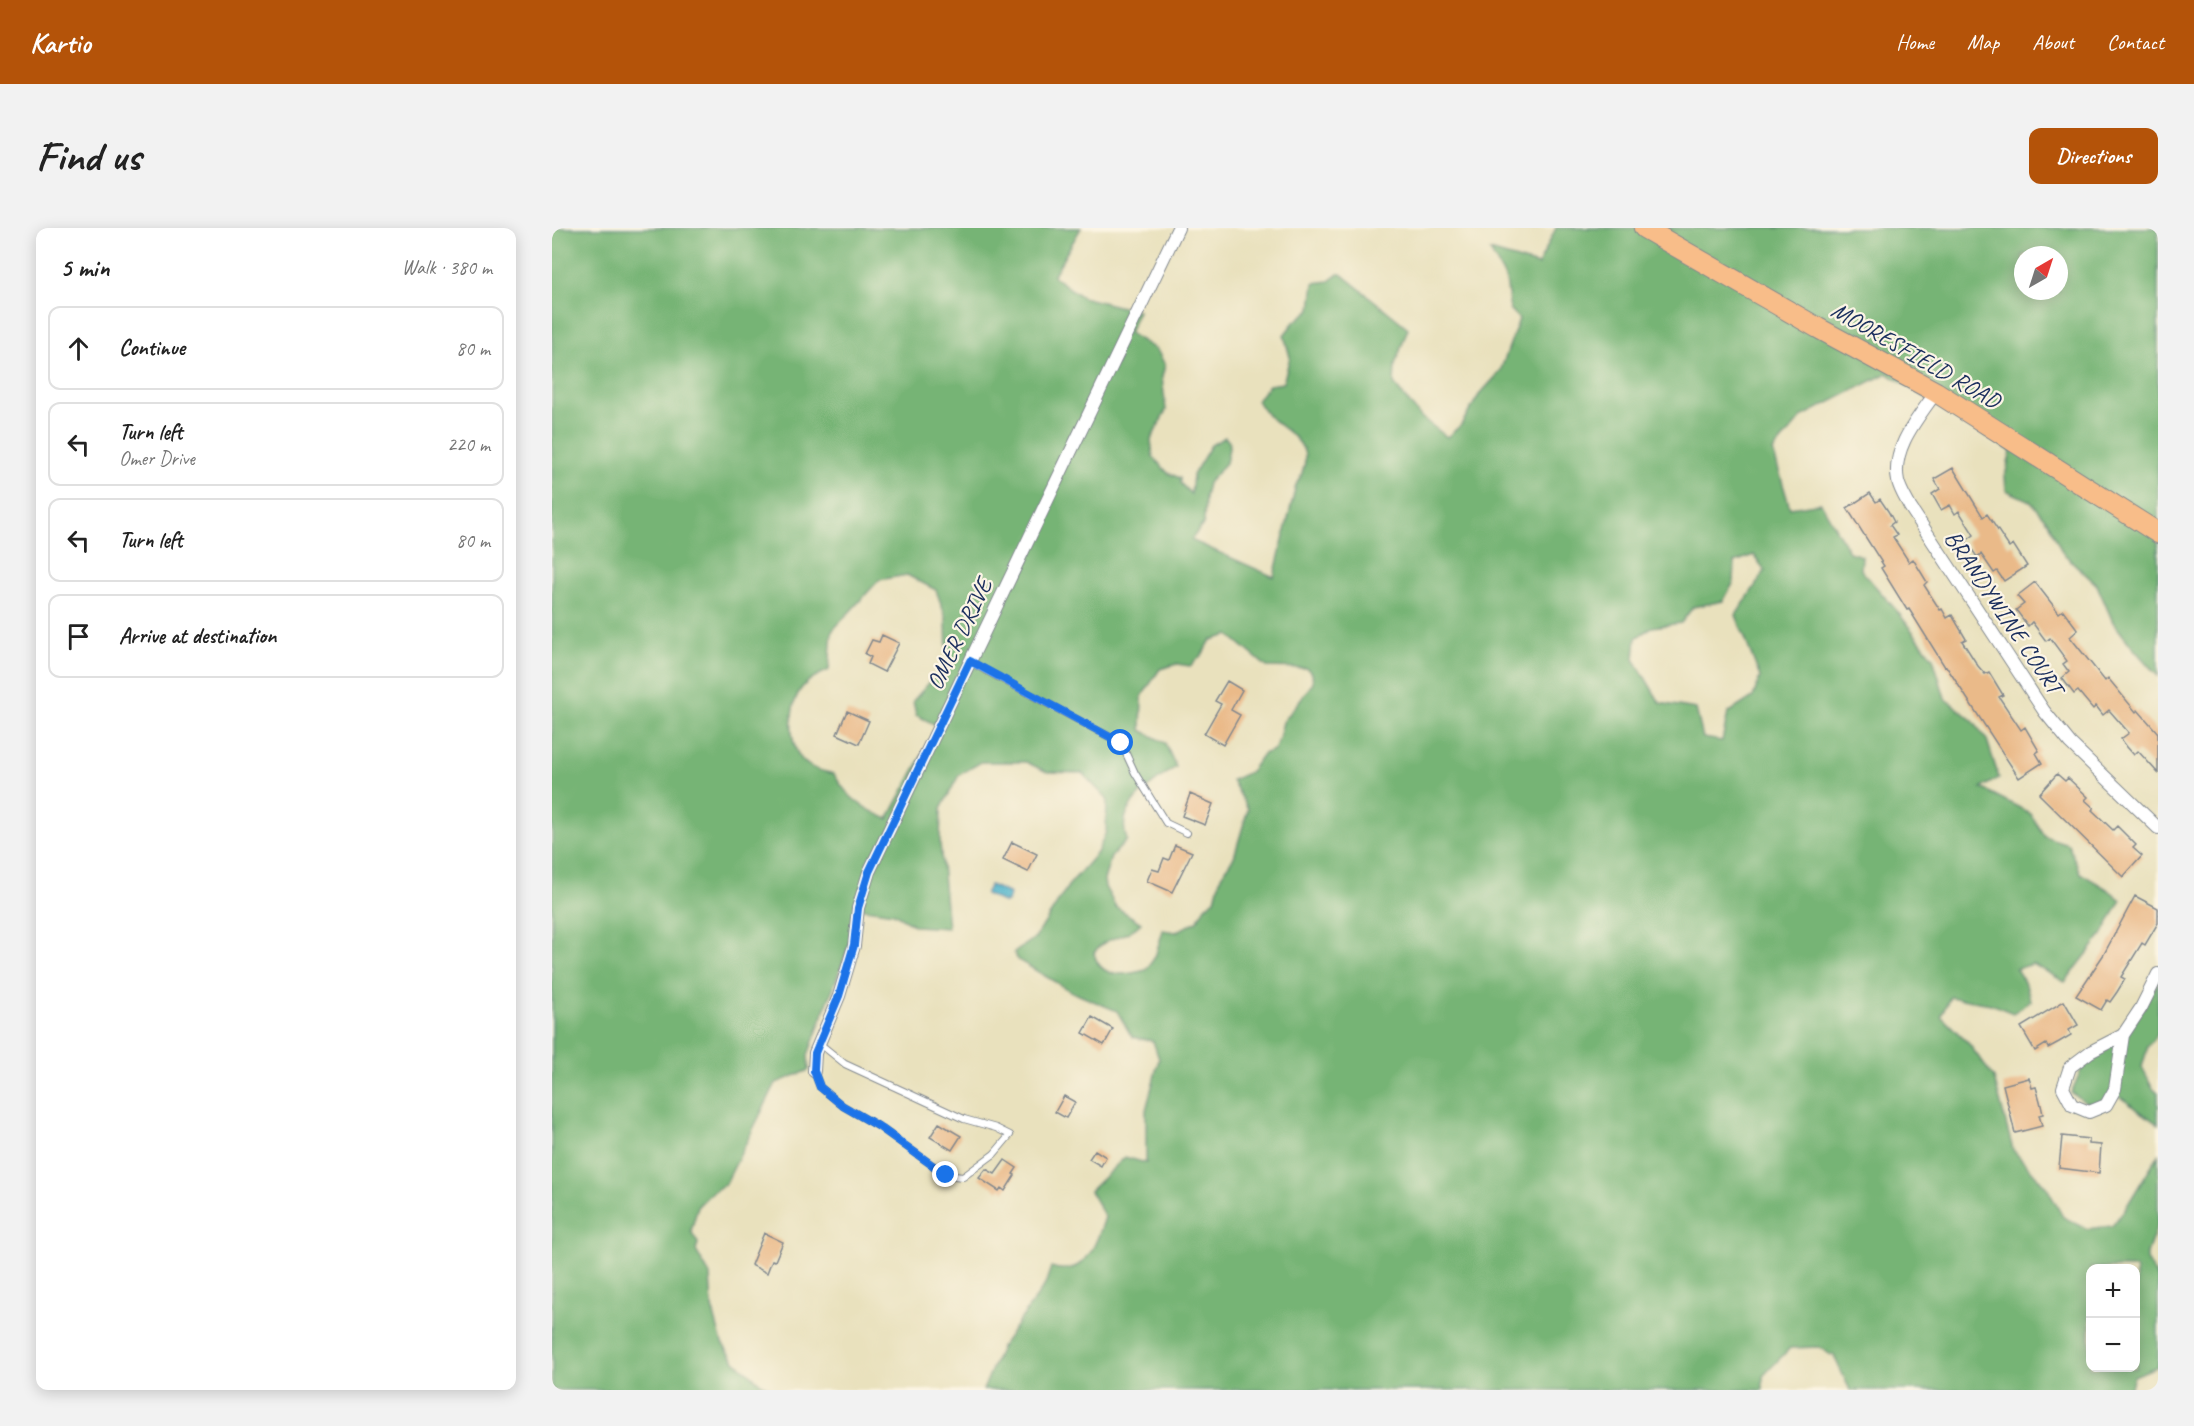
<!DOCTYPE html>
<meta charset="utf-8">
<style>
:root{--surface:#fff;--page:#f2f2f2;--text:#222;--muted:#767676;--line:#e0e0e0;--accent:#b45309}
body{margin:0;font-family:Caveat,sans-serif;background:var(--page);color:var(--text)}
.controls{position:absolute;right:18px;bottom:18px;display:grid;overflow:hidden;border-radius:12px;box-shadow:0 3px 15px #0003}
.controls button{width:54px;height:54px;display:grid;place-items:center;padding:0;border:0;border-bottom:2px solid var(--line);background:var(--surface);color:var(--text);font:30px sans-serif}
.compass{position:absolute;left:1462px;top:18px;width:54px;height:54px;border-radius:50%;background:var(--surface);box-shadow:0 3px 15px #0003;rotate:39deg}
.stop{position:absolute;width:18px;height:18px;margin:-14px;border:4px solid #1a73e8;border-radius:50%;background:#fff}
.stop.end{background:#1a73e8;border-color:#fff;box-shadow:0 2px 6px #0008}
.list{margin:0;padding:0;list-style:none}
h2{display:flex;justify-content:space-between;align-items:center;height:78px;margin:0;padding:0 24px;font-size:26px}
h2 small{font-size:20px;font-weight:400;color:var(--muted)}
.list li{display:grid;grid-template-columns:39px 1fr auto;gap:18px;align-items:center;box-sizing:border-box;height:84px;margin:0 12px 12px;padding:0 12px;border:2px solid var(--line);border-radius:12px}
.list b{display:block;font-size:22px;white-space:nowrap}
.list p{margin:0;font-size:20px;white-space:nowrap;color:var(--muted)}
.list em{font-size:20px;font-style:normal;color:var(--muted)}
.icon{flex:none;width:33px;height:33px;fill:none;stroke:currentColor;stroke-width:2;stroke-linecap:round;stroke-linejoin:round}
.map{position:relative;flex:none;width:1606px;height:1162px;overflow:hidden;border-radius:12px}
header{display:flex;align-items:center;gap:36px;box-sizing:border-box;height:84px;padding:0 30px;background:var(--accent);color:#fff}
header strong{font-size:28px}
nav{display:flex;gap:33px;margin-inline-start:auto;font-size:21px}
.intro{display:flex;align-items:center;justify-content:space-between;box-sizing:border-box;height:144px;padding:0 36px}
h1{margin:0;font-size:42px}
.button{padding:15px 27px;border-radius:12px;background:var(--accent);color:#fff;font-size:21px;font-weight:700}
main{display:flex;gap:36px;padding:0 36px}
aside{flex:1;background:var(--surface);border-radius:12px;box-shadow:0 3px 15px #0003}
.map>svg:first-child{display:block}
.forest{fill:#76b474;stroke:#487269;stroke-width:1.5;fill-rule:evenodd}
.water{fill:#4bb2ca;stroke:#337094;stroke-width:1.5}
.building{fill:#eaba89}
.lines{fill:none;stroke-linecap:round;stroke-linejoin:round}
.lane-casing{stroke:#82888e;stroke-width:8}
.street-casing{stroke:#82888e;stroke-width:14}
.primary-casing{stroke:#82888e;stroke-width:22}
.lane{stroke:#fff;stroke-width:6}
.street{stroke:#fff;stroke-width:12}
.primary{stroke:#f8bd89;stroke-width:20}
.route{stroke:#1a73e8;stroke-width:8}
.labels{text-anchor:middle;stroke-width:4.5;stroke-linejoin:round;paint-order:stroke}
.street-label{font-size:24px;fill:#1b2f5e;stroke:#fcf5e5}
</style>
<header>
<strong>Kartio</strong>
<nav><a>Home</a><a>Map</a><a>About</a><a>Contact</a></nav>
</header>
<div class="intro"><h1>Find us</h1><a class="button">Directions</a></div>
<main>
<aside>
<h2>5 min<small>Walk · 380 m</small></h2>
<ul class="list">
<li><svg class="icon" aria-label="ahead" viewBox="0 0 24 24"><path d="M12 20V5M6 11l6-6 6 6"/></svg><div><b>Continue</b></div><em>80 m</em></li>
<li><svg class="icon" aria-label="left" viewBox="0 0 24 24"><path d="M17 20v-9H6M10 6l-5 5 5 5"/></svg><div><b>Turn left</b><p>Omer Drive</p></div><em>220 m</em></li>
<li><svg class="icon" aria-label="left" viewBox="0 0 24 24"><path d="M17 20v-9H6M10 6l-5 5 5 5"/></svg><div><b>Turn left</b></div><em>80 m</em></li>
<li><svg class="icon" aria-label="arrive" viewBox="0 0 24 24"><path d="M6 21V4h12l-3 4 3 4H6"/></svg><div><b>Arrive at destination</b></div></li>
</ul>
</aside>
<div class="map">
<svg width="1606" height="1162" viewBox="0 0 1606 1162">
<rect width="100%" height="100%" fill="#fcf5e5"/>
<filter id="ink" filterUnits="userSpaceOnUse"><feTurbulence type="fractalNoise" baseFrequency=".0167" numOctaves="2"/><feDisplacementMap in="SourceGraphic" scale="12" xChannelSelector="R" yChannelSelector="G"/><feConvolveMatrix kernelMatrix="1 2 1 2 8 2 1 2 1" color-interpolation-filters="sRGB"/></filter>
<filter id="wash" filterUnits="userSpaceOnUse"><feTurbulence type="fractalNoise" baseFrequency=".008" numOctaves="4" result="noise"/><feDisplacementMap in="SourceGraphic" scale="24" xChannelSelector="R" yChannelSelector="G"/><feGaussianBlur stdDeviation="1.35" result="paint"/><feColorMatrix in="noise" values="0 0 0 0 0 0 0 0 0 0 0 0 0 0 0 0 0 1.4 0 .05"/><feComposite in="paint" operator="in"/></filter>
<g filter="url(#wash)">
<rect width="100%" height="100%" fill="#e9e1bd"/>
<path class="forest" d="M0,0H529L501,48L530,69L586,83L577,105L605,122L613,137L610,149L614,182L599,212L601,229L616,245L628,250V255L639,266L641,247L659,217L673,209L678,215L674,235L656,255L653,269L652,295L639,312L722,349L744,257C774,207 722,207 705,172L717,157L731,155L738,129L732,107L742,94L759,81L762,55L777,53L786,46H789L856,100L843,137L842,156L869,189L895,209L909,197L927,167L948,144L967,91L958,82L954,51L938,23L986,37L1004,0H1606V448L1581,420L1561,394L1545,357L1510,324L1496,294L1478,273L1454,262L1453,248L1459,223L1335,145L1251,188L1221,223L1238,280L1269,275L1297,324L1310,328L1309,342L1345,383L1381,430L1393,470L1421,493L1435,512L1447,550L1429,560L1478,585L1492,608L1516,616L1528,645L1557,662L1569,672L1550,707L1513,754L1481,736L1464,741L1474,757L1479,773L1461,785L1439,776L1398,769L1389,788L1417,816L1442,850L1461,922L1495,960L1511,989L1535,1001L1560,998L1573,981L1606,927V995L1595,1025V1032L1606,1051V1138L1582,1148L1578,1162H1298L1281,1126L1279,1127L1267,1119L1238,1120L1211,1148V1162H431L449,1119L493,1057L499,1039C533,1051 545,1015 553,989L538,963L573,929L594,935V882L607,831L601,813L580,809L565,783L520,764L466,732L462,725L484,709L516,658L545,625L554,604L555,571L530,545L495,544L474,534H429L407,547L389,581L388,615L396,700L363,698L342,685L306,680L296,720L256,827L257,842L224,855L174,955L158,966L146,978L139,1003L146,1015L144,1023L158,1047L160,1079L170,1115L183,1133L210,1156L222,1162H0ZM1471,27H1507V63H1471ZM1202,327L1213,343L1184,387L1208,449L1201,469L1176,485L1170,513L1151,510L1144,481L1108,475L1082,431L1084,410L1100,399L1129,395L1141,379L1171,373L1182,354L1183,334ZM355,347L384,362L394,390L395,435L361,473L364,487L386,498L336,591C311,580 296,571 282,546C274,544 263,542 256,537C236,524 236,482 247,464C254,452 266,447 277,442L280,403L327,352ZM677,407L715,439L754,440L760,445L761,455L731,494L726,514L722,522L711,526L698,544L680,552L696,581L682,629L669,648L663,671L653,679L645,693L624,704L611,702L603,729L594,742C574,747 548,752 542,725C553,707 573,712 589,695L564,679L553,659L552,652L559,629L575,612C562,578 599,556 624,539L613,515L589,502L590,468L608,441L625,436L638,438L650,427L659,412ZM1538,1040H1584V1140H1538Z
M1606,754V805L1596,818L1590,839L1602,862L1606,864V896L1565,867L1545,881L1519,865L1534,831L1582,792Z"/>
<path class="water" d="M438,657L458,666L456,674L454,673L453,675L433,666Z"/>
<g id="blocks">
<path class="building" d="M1401,240L1431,289L1435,286L1457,319L1461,316L1475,338L1452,353L1445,343L1442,345L1429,326L1425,329L1414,313L1422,307L1407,283L1403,286L1398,277L1389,282L1380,266L1388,261L1382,251Z
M1318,265L1324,274L1328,271L1336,283L1342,294L1338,297L1345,307L1341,309L1357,334L1361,331L1375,354L1372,357L1388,382L1390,381L1395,390L1400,387L1414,411L1410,413L1426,438L1433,446L1437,444L1451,467L1447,469L1469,502L1473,499L1487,523L1484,525L1490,535L1467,550L1394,438L1393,439L1357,381L1355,382L1329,340L1332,338L1295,280Z
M1483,354L1507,385L1511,382L1526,402L1518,409L1553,453L1556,450L1584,484L1586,482L1606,505V545L1586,523L1582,527L1575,519L1569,511L1577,505L1557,482L1551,487L1544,478L1541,481L1526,463L1522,466L1510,450L1517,444L1511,436L1515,433L1498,410L1494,413L1480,394L1476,398L1464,382L1472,376L1465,368Z
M330,407L347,415L332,444L316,436L319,429L313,426L320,412L327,414Z
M675,453L690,462L679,482L688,487L671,517L652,506L669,476L663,473Z
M295,483L317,493L307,516L285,506Z
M1505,546L1513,553L1516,550L1536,569L1533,572L1542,580L1540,582L1561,602L1565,598L1584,617L1581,620L1590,628L1571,649L1487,566Z
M638,566L661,576L653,597L630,588Z
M460,614L485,626L476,644L451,632Z
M623,617L640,624L620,664L595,653L600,641L607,643L612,630L617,632Z
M1583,668L1606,680V695L1593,717L1590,715L1569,749L1573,751L1565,764L1558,774L1555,772L1549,782L1524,768L1552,726Z
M1512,773L1526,797L1517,802L1519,807L1507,814L1496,820L1494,816L1483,823L1469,799Z
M540,789L561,801L552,817L531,805Z
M1477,850L1480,860L1484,859L1488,873L1491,886L1487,887L1490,898L1463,905L1451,857Z
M512,868L523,874L514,890L503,884Z
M387,895L409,908L400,922L378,909Z
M1510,908L1537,911V916L1549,917L1547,945L1507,940Z
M543,922L554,929L549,938L537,931Z
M453,932L465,940L461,946L463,947L453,963L449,960L447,963L427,950L434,941L443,946Z
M212,1005L231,1014L223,1033L220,1032L215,1045L199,1037Z"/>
</g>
</g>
<g filter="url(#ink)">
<use href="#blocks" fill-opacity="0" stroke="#82888e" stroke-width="1.5"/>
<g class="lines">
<defs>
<path id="lane" d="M418,434L569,515L583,545L614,595L635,605
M262,843L268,859L291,878L326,898L394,947L411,949L442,926L458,907L444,900L412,891L293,836L267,815"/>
<path id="street" d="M1384,164C1367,189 1339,220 1346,253C1348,262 1354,271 1358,279L1492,483L1518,515L1606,600
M1571,807L1538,824L1518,839L1511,860L1520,877L1537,884L1554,877L1563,861L1571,807L1589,780L1606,746
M262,843L263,825L287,768L302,718L306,680L317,644L626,0"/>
<path id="primary" d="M1092,0L1266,100L1384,164L1606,305"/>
</defs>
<use href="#lane" class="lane-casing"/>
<use href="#street" class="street-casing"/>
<use href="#primary" class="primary-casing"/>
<use href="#lane" class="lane"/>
<use href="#street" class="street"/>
<use href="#primary" class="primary"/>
</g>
</g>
<g class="lines" filter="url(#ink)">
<path class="route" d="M394,947L326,898L291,878L268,859L262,843L263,825L287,768L302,717L306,680L317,644L418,433L569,515"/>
</g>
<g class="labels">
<g class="street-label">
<text transform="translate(1364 127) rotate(30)" y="8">MOORESFIELD ROAD</text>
<text transform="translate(1452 384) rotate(56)" y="8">BRANDYWINE COURT</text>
<text transform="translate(407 406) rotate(-64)" y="8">OMER DRIVE</text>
</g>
</g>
</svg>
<div class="controls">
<button>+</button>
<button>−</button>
</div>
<svg class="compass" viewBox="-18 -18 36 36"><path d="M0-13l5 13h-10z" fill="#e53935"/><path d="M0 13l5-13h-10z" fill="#767676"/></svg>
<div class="stop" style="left:569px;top:515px"></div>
<div class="stop end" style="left:394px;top:947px"></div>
</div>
</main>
